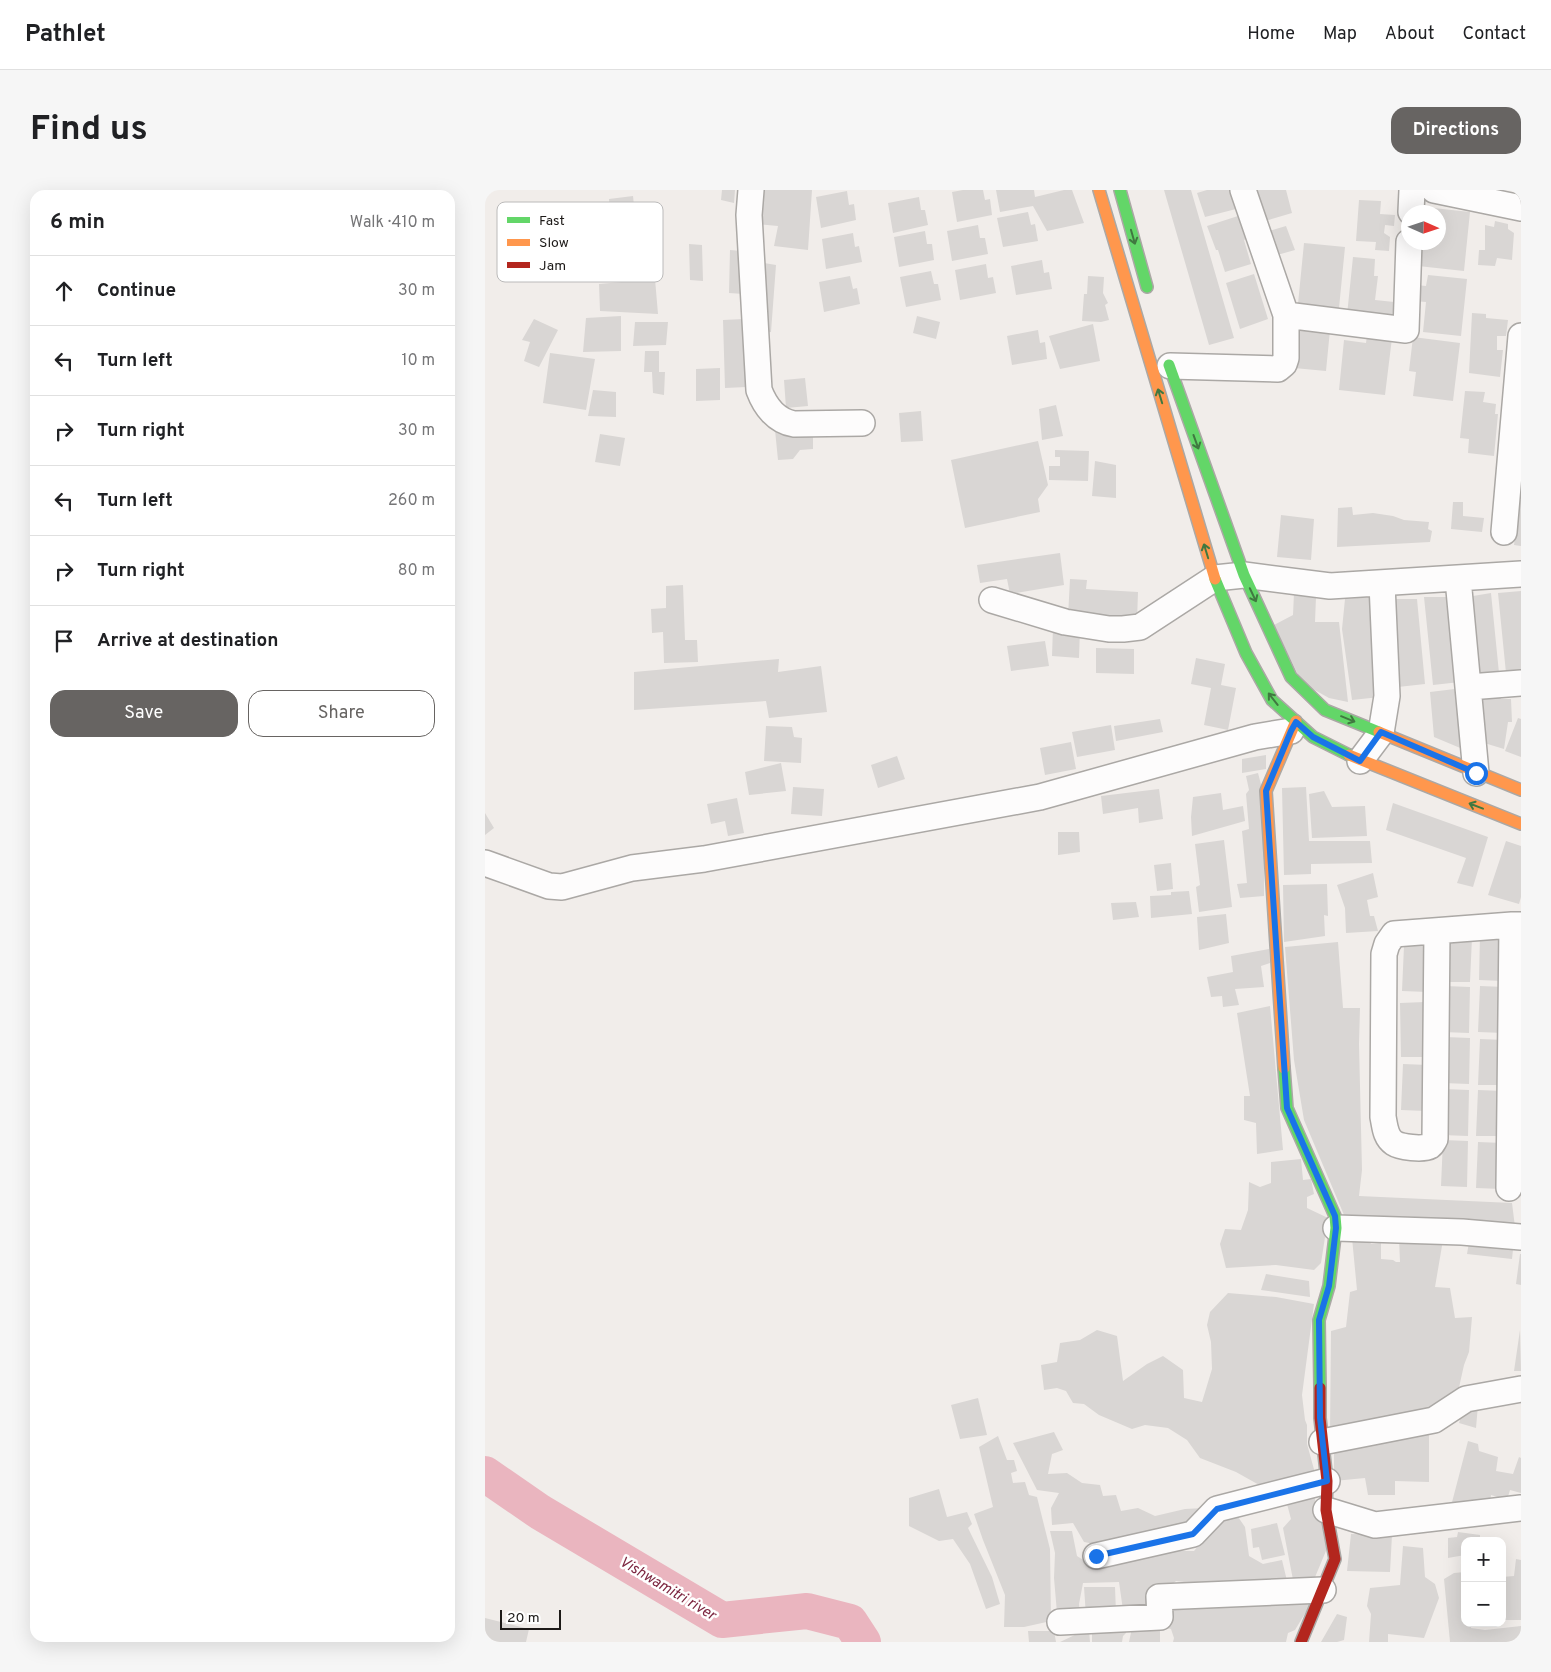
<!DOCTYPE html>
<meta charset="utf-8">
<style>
:root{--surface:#fff;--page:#f6f6f6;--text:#202124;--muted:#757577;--line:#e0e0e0;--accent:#676462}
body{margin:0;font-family:Overpass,sans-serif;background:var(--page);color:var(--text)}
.controls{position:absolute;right:15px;bottom:15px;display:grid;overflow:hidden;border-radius:10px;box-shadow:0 5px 20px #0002}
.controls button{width:45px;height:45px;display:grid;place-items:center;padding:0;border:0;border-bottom:1px solid var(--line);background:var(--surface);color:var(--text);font:25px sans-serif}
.compass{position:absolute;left:916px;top:15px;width:45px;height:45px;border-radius:50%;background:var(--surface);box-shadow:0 5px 20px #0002;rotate:93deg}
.scale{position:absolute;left:15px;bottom:12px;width:61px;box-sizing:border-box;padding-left:5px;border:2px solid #1d1a18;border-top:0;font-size:14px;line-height:18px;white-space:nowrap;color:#1d1a18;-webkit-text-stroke:4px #fff;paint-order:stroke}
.stop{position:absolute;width:15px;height:15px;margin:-11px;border:4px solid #1a73e8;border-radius:50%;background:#fff}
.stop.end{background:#1a73e8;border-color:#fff;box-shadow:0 1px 5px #0008}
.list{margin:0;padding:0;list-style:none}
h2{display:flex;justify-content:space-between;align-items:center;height:65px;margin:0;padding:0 20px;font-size:21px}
h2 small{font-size:16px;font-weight:400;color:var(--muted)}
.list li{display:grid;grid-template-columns:32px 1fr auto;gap:15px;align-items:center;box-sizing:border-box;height:70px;padding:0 20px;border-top:1px solid var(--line)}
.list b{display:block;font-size:19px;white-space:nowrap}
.list em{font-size:16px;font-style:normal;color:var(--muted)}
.actions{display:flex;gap:10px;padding:15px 20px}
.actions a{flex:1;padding:11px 0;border:1px solid var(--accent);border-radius:15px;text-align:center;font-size:18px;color:var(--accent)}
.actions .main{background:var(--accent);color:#fff}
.icon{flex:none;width:28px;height:28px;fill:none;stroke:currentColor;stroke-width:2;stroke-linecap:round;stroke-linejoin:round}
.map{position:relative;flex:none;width:1036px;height:1452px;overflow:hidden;border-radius:15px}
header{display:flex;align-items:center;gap:30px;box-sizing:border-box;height:70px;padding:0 25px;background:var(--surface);border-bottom:1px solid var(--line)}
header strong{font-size:24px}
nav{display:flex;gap:28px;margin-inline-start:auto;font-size:18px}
.intro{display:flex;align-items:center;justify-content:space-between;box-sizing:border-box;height:120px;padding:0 30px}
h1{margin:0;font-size:35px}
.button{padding:12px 22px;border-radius:15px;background:var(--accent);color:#fff;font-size:18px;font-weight:700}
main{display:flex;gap:30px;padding:0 30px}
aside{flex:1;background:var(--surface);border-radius:15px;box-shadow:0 5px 20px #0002}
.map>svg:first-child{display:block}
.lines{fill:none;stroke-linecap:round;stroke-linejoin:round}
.river{stroke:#eab5bf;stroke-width:36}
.building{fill:#d9d6d4}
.street-casing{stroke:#aba8a5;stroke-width:28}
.fast-casing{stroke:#aba8a5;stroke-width:14}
.slow-casing{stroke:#aba8a5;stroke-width:14}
.jam-casing{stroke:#aba8a5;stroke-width:14}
.street{stroke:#fdfcfc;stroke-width:25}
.fast{stroke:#63d668;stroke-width:11}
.slow{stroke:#ff974d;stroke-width:11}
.jam{stroke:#b3261e;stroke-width:11}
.oneway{stroke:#407840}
.route{stroke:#1a73e8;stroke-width:6}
.labels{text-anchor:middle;stroke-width:5;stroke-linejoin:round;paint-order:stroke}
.water-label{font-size:15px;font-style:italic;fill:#7d2741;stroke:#fff}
.key{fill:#fff;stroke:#bbbaba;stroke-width:1}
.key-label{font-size:14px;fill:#1d1a18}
</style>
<header>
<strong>Pathlet</strong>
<nav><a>Home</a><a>Map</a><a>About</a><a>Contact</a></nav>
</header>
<div class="intro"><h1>Find us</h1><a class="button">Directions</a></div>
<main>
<aside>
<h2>6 min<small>Walk · 410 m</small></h2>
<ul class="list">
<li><svg class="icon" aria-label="ahead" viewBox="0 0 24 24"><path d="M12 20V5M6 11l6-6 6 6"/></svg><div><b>Continue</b></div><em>30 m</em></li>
<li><svg class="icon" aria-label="left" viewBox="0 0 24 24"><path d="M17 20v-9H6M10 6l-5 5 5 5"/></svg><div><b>Turn left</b></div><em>10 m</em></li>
<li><svg class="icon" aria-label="right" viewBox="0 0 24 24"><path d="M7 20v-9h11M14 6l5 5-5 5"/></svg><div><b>Turn right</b></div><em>30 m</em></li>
<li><svg class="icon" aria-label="left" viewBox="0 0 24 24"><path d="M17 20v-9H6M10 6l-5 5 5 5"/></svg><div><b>Turn left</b></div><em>260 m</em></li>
<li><svg class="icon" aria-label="right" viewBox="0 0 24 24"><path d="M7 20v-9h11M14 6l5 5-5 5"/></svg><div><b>Turn right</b></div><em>80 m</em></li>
<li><svg class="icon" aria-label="arrive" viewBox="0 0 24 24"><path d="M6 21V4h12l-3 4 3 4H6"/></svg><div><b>Arrive at destination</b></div></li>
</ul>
<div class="actions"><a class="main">Save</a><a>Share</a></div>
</aside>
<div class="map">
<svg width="1036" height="1452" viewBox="0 0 1036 1452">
<rect width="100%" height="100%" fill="#f1edea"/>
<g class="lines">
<path class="river" d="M0,1284L55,1322L237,1430L322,1421L365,1432L378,1452"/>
</g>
<path class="building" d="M237,0H250L249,13L236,10Z
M278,0H327L323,60L289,56L293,36L271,34Z
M478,0H498L500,10L505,9L507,25L472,32L467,2Z
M511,0H549L550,7L579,0H587L599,33L562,41L548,16L515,22Z
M679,0H706L749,148L724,155Z
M722,0H744L751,19L720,27L712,3Z
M762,0H801L807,23L773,33Z
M362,1L364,15L369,14L371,30L336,38L331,7Z
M148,6L151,34L126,40L124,9Z
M434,7L436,20H440L443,35L408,43L403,13Z
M874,10L896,11L895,24L910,25L909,36L900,35L899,43L905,47L904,61L890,60L891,52L871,51Z
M939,17L985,22L979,81L933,76L935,52H954V22H938Z
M543,22L546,35L550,34L553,51L518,57L512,28Z
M753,26L761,49L759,50L766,74L740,82L733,60H731L722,36Z
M1010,31L1023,34V39L1029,43L1027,70L1012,68L1010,76L993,75L994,60H1000V35L1009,37Z
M493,35L495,48H500L503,64L467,71L462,41Z
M801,36L810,60L785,67L778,43Z
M440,41L442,54H447L449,70L414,77L409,47Z
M368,43L370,57L374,56L377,72L341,79L337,49Z
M819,53L860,57L854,118L813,114Z
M204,54L217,55L218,91L205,90Z
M245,60L257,61L259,104L244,103Z
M868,67L890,69L889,86H893L890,110L909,112L907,130L862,125Z
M557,70L559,83L564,82L567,99L531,105L526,76Z
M279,73L291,75L286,142L276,143Z
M501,74L503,88L508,87L511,103L475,110L470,80Z
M446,81L449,94H453L456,110L421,117L415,87Z
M769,84L783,129L755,139L741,93Z
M943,85L982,89L976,146L938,142L941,112L929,111L931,95L941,96Z
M365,86L368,99L372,98L375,114L339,122L334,92Z
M603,86L619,87L618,103L623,113L620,115L624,130L616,132L597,131L599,104H602Z
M170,89L173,124L115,121L114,94Z
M987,123L1001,124V128L1023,130L1021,146H1012V160H1018L1015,187L984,183Z
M136,126V161L98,162L101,128Z
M432,126L455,132L451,149L428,143Z
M49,129L73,140L54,177L39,171L45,152L37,150Z
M259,129L261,197L240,198L238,130Z
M150,132H183L181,155L148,156Z
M608,134L615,171L575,179L564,146Z
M814,137L845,140L841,181L809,178Z
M553,140L555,153L560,152L562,169L527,175L522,146Z
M882,145L907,148L900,205L854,200L859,150L881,153Z
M928,147L975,153L968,211L928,206L931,182L924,181Z
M160,161H174V182H180L179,205L168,203L167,182H159Z
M65,163L110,169L101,220L58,213Z
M235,178V210L211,211V179Z
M320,188L323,216L301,218L299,190Z
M108,200L131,202V227L103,226Z
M980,201L1000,202L998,212L1011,214L1010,224H1013L1009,266L983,263L984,249L975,248Z
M571,215L578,246L557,250L554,219Z
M436,221L438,251L416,252L414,223Z
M290,240L328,241V259L315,260L308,269L293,270Z
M115,244L140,248L135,276L110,272Z
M553,251L563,295L553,309L555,322L480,338L466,270Z
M570,260L604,261L603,291L564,290V276H575V267H570Z
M610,271L631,275V308L607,306Z
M1035,310H1036V356L1029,355Z
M968,312H978V326L999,328L997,342L966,339Z
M867,317L868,325L888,323L908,326L919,330L944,332L943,339L947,341L945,352L852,357L853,318Z
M796,325L829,329L826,370L792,367Z
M575,363L579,395L525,404L522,389L495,393L492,375Z
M585,389L602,390L601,399L653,402L652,431L583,427Z
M198,395L200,450H212L213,472L179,473L178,442L167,443L166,419L181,418V396Z
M1036,401V481L1021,483L1013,403Z
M809,403L831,407L830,432H854L863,512L844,508L817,493L789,435L808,425Z
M1006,403L1014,483L988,486L982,407Z
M885,407L895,507L867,510L857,439L860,409Z
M939,407H967L975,492L948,495Z
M904,409H932L940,494L913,497Z
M568,437L595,438L594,468L567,466Z
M560,451L564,476L526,481L522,456Z
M611,458L649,459V484L611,483Z
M711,468L740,474L736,495L751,498L743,540L719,535L726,498L706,494Z
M294,469L293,482L336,476L342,522L284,528L281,511L149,520V482Z
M978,498L980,560L949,547L945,502Z
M1013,500L1016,509H1026L1027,532H1023L1019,559L996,552L991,504Z
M1033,528L1036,529V567L1020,561Z
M675,529L678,542L631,551L629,536Z
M626,535L630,560L592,567L587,542Z
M281,536L307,537L309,547L317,548L316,573L279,571Z
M586,552L591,579L560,585L555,558Z
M781,565V579L757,583V569Z
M412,566L420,589L393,598L386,575Z
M296,573L301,601L264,605L260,582Z
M773,583L779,606V706L755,708L752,694L762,693L757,641L764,639L761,604L764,600L761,586Z
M308,597L339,599L337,626L306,624Z
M821,597L824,651H885L887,673L826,674V684L799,685L797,598Z
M674,599L678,629L654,633L653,618L618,624L616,606Z
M839,601L847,617L880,616L882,646L827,648L824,604Z
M736,603L738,620L758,616L760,631L707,646L706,627L708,607Z
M252,608L259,643L243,646L240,631L226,634L222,614Z
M908,613L1003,647L988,697L972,693L981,668L901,640Z
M0,623L9,638L0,645Z
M573,642H594L595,662L573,665Z
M739,650L747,717L714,722L711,697L715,695L710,654Z
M1021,651L1036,656V707L1034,714L1003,705Z
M686,673L688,699L672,701L669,675Z
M888,683L893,707L882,710L885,726H889L893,741L861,743L860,718L852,695Z
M842,694L843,726L839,725L840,746L799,752L798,695Z
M704,701L707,724L666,728L665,706L686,705V702Z
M651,712L654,727L628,730L626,713Z
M741,724L744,753L714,760L712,727Z
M995,745L1021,746L1019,791L994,790Z
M962,746L987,747L985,792H960Z
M853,752L858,818H875L874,854L877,980L874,1006L1027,1013L1030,1037L900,1031L859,1025L819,930L809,870L800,757Z
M919,756H944L943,802L917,801Z
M784,759L785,773L776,776L779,797L750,799L754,815L738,817L737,806L726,807L722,787L748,782L746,766Z
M960,796L985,797L984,843L958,842Z
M995,796L1020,797L1019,843L993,842Z
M940,812L942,867H916L915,813Z
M785,816L798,960L772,964L771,933L759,930V906H765L752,823Z
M960,847L985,848L984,894L958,893Z
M995,849L1020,850L1018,895H993Z
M918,874L943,875L941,921L916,920Z
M959,899L984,900L983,946L957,945Z
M993,900L1018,901L1016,946H991Z
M958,950L983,951L982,997L956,996Z
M993,952L1018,953L1016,999L991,998Z
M816,969L818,990L826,989L829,1004L822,1007V1018L843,1028L836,1073L829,1080L791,1075L741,1078L735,1054L740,1039L756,1040L763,1020L764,992L775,997L786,993V972Z
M985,1046L1029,1050L1027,1069L982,1064Z
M867,1048H883L886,1054L896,1053V1069L908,1070L911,1072H915L914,1049L958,1050L950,1097L965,1098L970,1128L987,1127L984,1162L979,1175L973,1202L948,1225L845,1242L846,1141L861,1137L865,1102L872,1100Z
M1035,1064H1036V1095L1031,1094Z
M781,1084L824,1091L825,1107L776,1100Z
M743,1103L791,1107L829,1114L817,1205L820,1230L822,1235V1254L830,1283L776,1296L751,1282L715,1268L702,1250L683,1238L660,1235L647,1239L614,1225L599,1214L588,1213L581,1201L572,1198L559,1200L556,1175L572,1172L575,1153L595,1150L612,1140L632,1146L638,1191L662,1174L678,1166L698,1180L699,1208L717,1212L727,1179L726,1152L722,1135L725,1122Z
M1035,1140L1036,1181H1029Z
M493,1208L502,1245L475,1249L466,1215Z
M979,1215H993L991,1238L974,1233Z
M944,1238V1292L910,1291V1305H883L880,1288L849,1291V1259Z
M569,1242L578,1260L567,1264L563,1284L582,1283L597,1293L615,1295L618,1306L631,1305L636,1321L653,1318L670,1326L700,1319L719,1318L699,1336L621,1356L599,1352L588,1333L567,1335L566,1318L574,1303L552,1300L528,1253Z
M513,1246L522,1270H529L532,1281L526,1283L528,1293L540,1292L544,1305L552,1307L565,1359L566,1431L539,1437H519L520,1405L498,1350L489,1324L508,1317L494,1257Z
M983,1251L993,1254L994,1261L1013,1267L1011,1281L1028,1284L1034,1267L1036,1268V1303L1025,1300L1022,1310L1006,1305L1005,1315L966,1316Z
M454,1299L462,1327L482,1322L487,1334L483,1338L507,1387L515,1414L501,1419L485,1374L468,1349L454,1351L424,1336V1308Z
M829,1306L843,1356L828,1392L809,1395L798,1338L806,1329L802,1314Z
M749,1321L760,1337L764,1366L778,1374L797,1370L803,1395L719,1397L707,1393L691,1391L682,1399L668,1418L638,1420L634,1392L598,1393L594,1414L595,1424L572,1423L569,1388L570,1363L565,1341H587L592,1366L606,1375L682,1361H709L736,1329Z
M792,1333L800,1365L777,1370L774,1357L768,1358L766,1339Z
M973,1342L995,1345V1351H980V1365L963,1368V1348L972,1347Z
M866,1344L907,1345L905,1382L862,1381Z
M918,1356L938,1358L940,1387L950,1394L954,1408L939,1448L903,1444V1452H884L886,1424L882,1416L885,1398L915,1395Z
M1031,1369L1036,1370V1430H1017V1387L1029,1386Z
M980,1382V1433H987L986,1438L1000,1440L1036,1436V1452H965L959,1389L969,1383Z
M599,1397H630L631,1423L601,1426Z
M682,1407H830L810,1440L803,1443L801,1452H688L689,1448L686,1439L682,1438Z
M852,1424L862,1427L859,1450L852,1452H836Z
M0,1428L44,1439L41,1452H0Z
M642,1431L641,1443L638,1446L637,1452H607V1438Z
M648,1433H675V1452H644Z
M604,1440L605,1452H575L594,1443Z
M543,1441H569L571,1452H544Z"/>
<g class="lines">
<defs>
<path id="street" d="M266,0L264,25L274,200C280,216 291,231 309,234L377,233
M758,0L801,125L921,140L924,52
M949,0L1036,18
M926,22L927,0
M685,176L793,179L799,174L801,168V125
M1019,342L1036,146
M973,389L991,583
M507,410L580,432L624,439H638L655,437L730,388L759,385L845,396L1036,384
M984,497L1036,493
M875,571L896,543L902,506L897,394
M0,673L64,696L77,697L147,678L219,669L555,607L770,547L806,541
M952,741L950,949C948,952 948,954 945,956C938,960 915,957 909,953C900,947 900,936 898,927L899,764L902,754L909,744L1027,735H1036
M1024,998L1027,735
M851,1038L977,1042L1036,1047
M837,1252L949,1230L981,1209L1036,1199
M841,1320L890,1335L1036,1318
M611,1366L708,1344L732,1319L842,1291
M575,1432L675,1427L674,1407L838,1400"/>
<path id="fast" d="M635,0L662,97
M684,175L759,385L806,487L840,520L894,542
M730,389L761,463L787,510L828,547L864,565
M799,878L802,918L850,1026L851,1038L844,1096L834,1130L835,1198"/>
<path id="slow" d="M614,0L730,389
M894,542L1036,600
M864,565L1036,634
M799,878L781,601L811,531"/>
<path id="jam" d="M816,1452L850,1369L841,1320L842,1291L835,1228V1198"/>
</defs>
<use href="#street" class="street-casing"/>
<use href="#fast" class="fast-casing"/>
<use href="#slow" class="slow-casing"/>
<use href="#jam" class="jam-casing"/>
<use href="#street" class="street"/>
<use href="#fast" class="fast"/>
<use href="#slow" class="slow"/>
<use href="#jam" class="jam"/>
</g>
<defs><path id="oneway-shaft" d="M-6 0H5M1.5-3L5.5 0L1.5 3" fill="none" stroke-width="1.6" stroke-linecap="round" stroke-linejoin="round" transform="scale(1.25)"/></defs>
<g class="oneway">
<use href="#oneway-shaft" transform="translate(648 47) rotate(74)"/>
<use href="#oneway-shaft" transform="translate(675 206) rotate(-107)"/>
<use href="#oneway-shaft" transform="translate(711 252) rotate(70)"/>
<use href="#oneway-shaft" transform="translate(721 361) rotate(-107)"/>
<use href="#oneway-shaft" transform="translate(768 405) rotate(65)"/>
<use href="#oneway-shaft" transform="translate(788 509) rotate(-128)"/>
<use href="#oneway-shaft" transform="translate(863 529) rotate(22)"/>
<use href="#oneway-shaft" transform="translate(991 616) rotate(-159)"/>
</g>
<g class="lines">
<path class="route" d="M611,1366L708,1344L732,1319L842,1291L835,1228L834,1130L844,1096L851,1038L850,1026L802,918L781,601L806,541L811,532L828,547L875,571L896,542L991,583"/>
</g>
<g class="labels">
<g class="water-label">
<text transform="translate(183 1398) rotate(31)" y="5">Vishwamitri river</text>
</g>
</g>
<rect x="12" y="12" width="166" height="80" rx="8" class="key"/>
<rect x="22" y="27" width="23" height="6" fill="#63d668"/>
<rect x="22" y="49" width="23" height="7" fill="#ff974d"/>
<rect x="22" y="72" width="23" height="6" fill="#b3261e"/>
<g class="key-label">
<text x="54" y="35">Fast</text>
<text x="54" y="57">Slow</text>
<text x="54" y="80">Jam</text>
</g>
</svg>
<div class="controls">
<button>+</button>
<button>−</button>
</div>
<svg class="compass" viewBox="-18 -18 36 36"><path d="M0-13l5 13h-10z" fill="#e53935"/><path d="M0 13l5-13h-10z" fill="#757577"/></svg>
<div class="scale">20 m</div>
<div class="stop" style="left:991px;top:583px"></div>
<div class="stop end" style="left:611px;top:1366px"></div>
</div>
</main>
